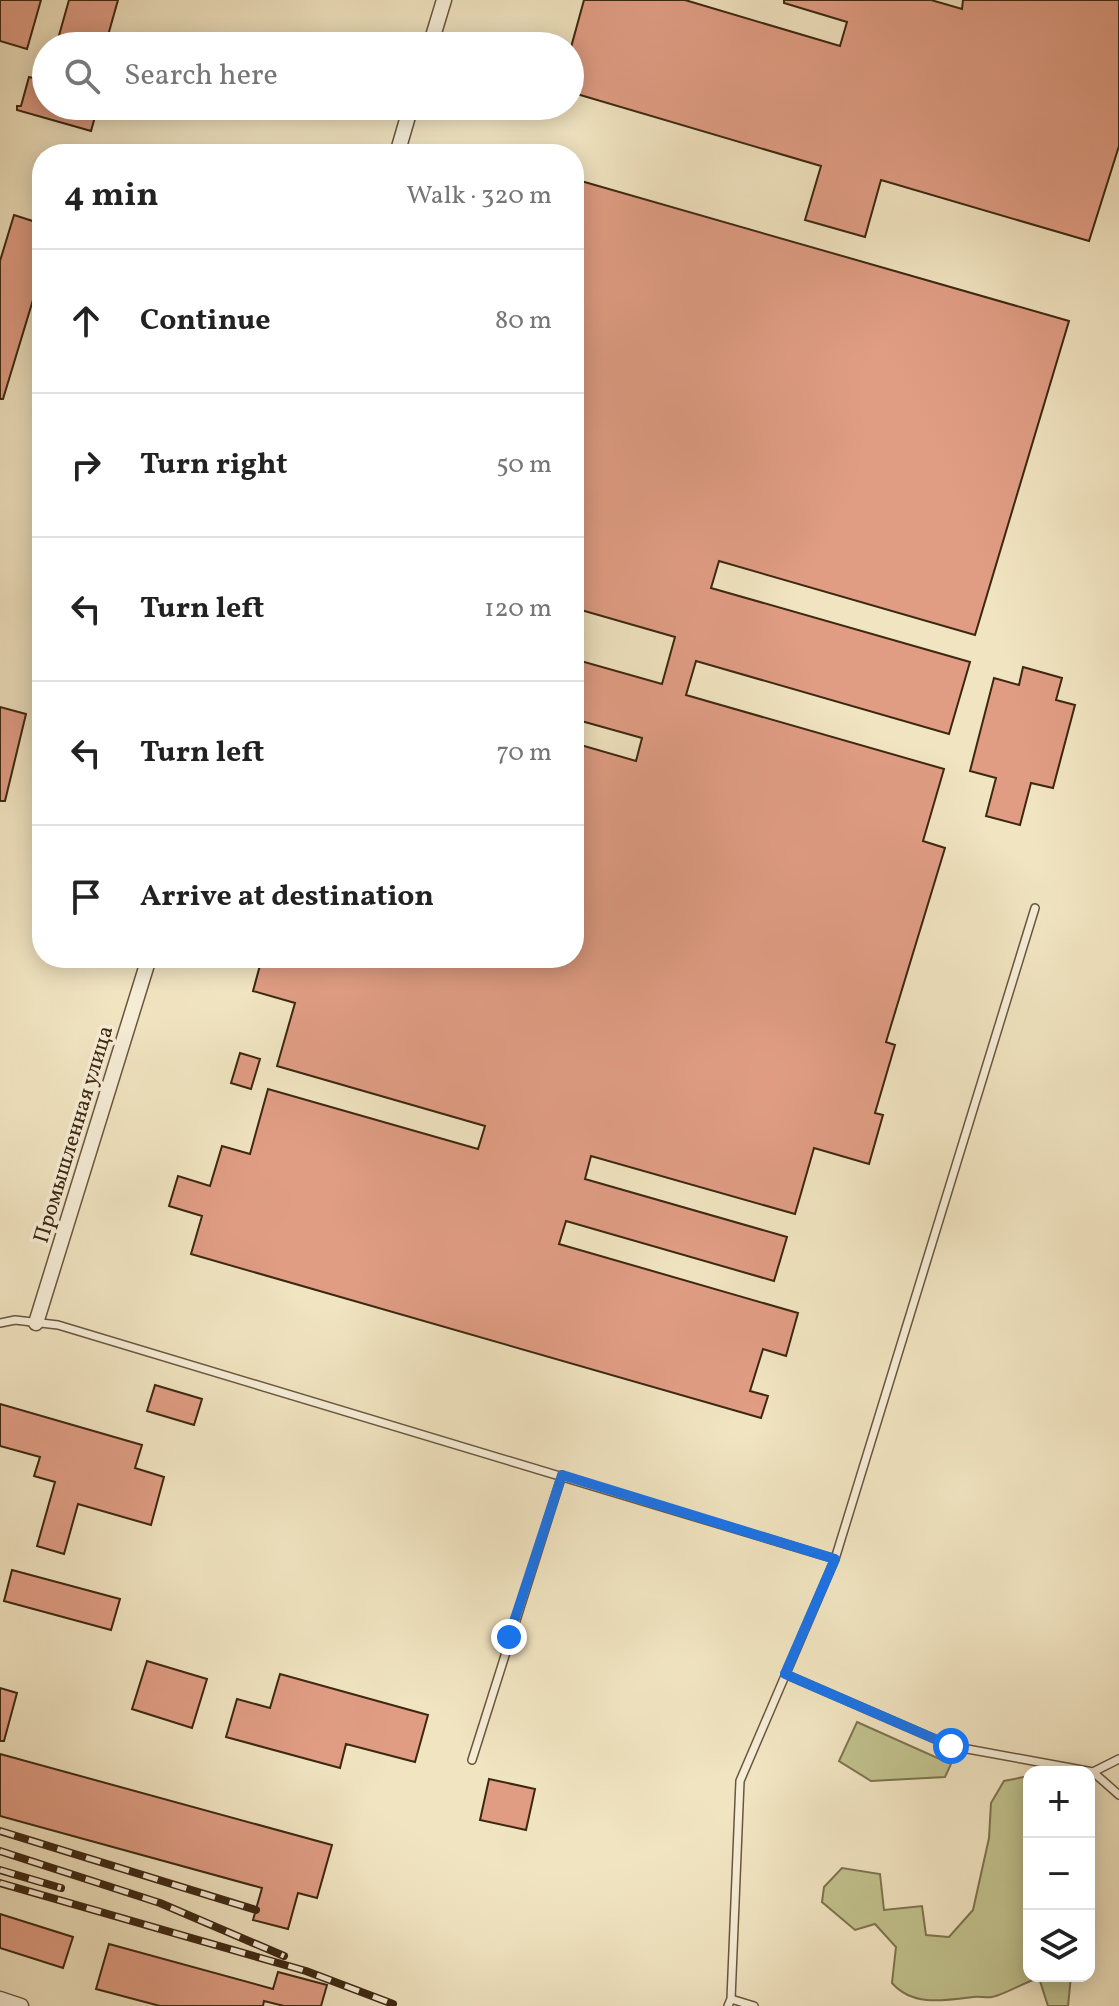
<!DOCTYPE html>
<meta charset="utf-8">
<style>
:root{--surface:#fff;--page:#f2f2f2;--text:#222;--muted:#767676;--line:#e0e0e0}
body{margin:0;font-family:Vollkorn,serif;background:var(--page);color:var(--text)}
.controls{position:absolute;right:24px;bottom:24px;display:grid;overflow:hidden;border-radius:16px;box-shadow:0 4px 20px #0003}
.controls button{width:72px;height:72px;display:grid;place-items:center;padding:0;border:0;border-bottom:2px solid var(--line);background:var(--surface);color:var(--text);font:40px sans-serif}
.stop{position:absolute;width:24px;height:24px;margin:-18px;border:6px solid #1a73e8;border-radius:50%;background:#fff}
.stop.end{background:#1a73e8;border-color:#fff;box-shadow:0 2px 8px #0008}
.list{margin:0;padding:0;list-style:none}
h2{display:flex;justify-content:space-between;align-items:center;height:104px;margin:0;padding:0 32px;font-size:34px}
h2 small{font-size:26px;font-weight:400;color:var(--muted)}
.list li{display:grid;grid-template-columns:52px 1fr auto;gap:24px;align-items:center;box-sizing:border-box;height:144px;padding:0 32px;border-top:2px solid var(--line)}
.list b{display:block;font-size:30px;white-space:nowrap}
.list em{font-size:26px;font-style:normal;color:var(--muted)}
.icon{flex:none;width:44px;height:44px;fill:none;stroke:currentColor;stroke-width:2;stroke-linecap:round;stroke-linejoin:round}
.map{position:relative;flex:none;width:1119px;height:2006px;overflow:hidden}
.search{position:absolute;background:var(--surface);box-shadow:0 4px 20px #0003;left:32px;top:32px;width:552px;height:88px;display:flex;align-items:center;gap:20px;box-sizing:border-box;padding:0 28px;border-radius:44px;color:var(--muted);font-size:30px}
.panel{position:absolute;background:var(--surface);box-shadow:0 4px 20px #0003;left:32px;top:144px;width:552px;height:824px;border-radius:32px}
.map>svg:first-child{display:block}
.green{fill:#c1c28e;stroke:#7e7450;stroke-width:2}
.building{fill:#e09d84;stroke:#3c2711;stroke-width:2}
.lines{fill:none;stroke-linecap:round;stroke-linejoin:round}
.service-casing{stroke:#69563d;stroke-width:10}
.minor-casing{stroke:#69563d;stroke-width:17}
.service{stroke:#f6edd7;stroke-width:7}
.minor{stroke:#f6edd7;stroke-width:14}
.rail-casing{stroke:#3c2711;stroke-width:8}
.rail{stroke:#f6edd7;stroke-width:5;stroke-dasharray:15;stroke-linecap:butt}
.route{stroke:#1a73e8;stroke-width:10}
.labels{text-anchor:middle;stroke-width:7;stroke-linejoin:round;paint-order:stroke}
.street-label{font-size:22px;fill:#3c2711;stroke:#f6edd7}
</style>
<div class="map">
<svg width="1119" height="2006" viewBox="0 0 1119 2006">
<rect width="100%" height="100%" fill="#f1e4c1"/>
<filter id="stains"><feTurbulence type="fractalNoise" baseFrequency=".0025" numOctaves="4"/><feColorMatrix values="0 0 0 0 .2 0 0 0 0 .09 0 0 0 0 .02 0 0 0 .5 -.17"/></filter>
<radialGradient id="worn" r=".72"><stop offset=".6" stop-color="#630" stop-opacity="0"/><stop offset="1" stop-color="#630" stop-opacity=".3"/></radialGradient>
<path class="green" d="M857,1722L951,1764L945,1777L871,1781L839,1761Z
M1029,1776V1976H1071L1068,2006H1048L1039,1978C1025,1982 1003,1995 992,1997C986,1998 979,1996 973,1997C942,2001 912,2006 892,1983L896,1947L875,1924L855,1930L822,1902L824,1887L842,1868L880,1874L884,1910L922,1906L926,1935L949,1937L973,1910L989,1838L991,1803L1004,1781Z"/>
<path class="building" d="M0,0H41L27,49L0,41Z
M69,0H118L105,46H56Z
M584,0H685L840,46L847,22L784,3V0H931L962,9L963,0H1119V146L1089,241L881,180L865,237L805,220L821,166L570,92V51Z
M29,77L46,81V106H98L91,131L17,110V106H21Z
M574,179L1069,321L975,635L719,561L711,588L970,662L949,734L696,661L686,695L944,769L923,841L945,848L886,1042L895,1045L875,1113L883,1115L869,1164L814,1148L795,1214L591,1156L585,1179L787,1237L774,1281L566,1221L559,1244L798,1313L786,1356L763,1349L750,1391L768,1396L761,1418L191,1254L202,1216L169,1206L178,1176L210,1186L222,1146L250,1154L268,1089L478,1149L485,1126L277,1066L295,1003L253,991L262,958H316L341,965L342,958H574V743L636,761L642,738L574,719V659L662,684L675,637L574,608Z
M14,215L42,224V270L3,399H0V261Z
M1023,667L1062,678L1056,700L1075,705L1053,788L1031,783L1020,825L986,816L996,778L970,771L994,678L1019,685Z
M0,707L26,714L5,801H0Z
M240,1053L260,1059L251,1089L231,1083Z
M155,1385L202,1399L194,1425L147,1411Z
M0,1404L142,1445L135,1468L164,1477L151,1525L78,1504L64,1554L37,1546L55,1482L34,1476L40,1457L0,1446Z
M12,1570L120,1599L111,1630L4,1601Z
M147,1661L207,1679L192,1728L132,1709Z
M280,1674L428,1715L415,1762L346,1744L340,1768L226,1737L237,1699L270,1708Z
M0,1688L17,1693L4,1741H0Z
M0,1754L332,1845L317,1898L298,1893L288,1929L253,1920L262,1888L0,1816Z
M489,1779L535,1789L526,1830L480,1820Z
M0,1914L73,1937L63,1968L0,1948Z
M109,1944L273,1989L278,1972L327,1985L321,2006H284L264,2001L263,2006H160L96,1989Z"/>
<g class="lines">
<defs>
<path id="service" d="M0,1323L15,1320L58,1325L835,1559
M785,1674L951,1746L1093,1772L1119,1795
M472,1760L562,1475
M1093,1772L1119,1759
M731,1999L754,2006
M728,2006L731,1999L740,1781L835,1559L1035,908"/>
<path id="minor" d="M430,46L444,0
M397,154L411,106
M36,1323L149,958
M0,1999L21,2006"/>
</defs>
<use href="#service" class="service-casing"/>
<use href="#minor" class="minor-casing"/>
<use href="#service" class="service"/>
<use href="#minor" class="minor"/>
<defs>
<path id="rail" d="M0,1831L256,1910
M0,1851L160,1903L284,1956
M0,1870L61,1888
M0,1883L306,1971L393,2004"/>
</defs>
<use href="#rail" class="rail-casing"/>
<use href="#rail" class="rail"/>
</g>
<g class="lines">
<path class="route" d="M509,1637L562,1475L835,1559L785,1674L951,1746"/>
</g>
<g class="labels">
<g class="street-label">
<text transform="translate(72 1134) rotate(-73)" y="8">Промышленная улица</text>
</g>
</g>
<rect width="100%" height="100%" filter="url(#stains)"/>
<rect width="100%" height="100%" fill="url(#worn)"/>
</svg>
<div class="controls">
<button>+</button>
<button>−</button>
<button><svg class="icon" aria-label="layers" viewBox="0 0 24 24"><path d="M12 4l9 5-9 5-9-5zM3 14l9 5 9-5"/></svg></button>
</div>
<div class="stop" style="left:951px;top:1746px"></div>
<div class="stop end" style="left:509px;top:1637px"></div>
<div class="search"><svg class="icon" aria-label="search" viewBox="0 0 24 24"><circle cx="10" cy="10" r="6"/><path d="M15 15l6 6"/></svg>Search here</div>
<section class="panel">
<h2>4 min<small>Walk · 320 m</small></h2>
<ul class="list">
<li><svg class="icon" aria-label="ahead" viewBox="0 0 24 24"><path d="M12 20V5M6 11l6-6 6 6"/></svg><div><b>Continue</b></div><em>80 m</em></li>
<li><svg class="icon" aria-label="right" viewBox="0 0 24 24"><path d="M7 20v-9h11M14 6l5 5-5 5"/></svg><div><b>Turn right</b></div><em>50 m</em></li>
<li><svg class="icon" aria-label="left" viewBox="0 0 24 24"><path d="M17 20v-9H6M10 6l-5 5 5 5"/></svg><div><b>Turn left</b></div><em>120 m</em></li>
<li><svg class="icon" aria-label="left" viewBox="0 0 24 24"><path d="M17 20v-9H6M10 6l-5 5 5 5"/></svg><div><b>Turn left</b></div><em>70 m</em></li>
<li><svg class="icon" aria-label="arrive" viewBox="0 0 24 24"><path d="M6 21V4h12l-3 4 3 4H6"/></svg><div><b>Arrive at destination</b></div></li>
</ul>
</section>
</div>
